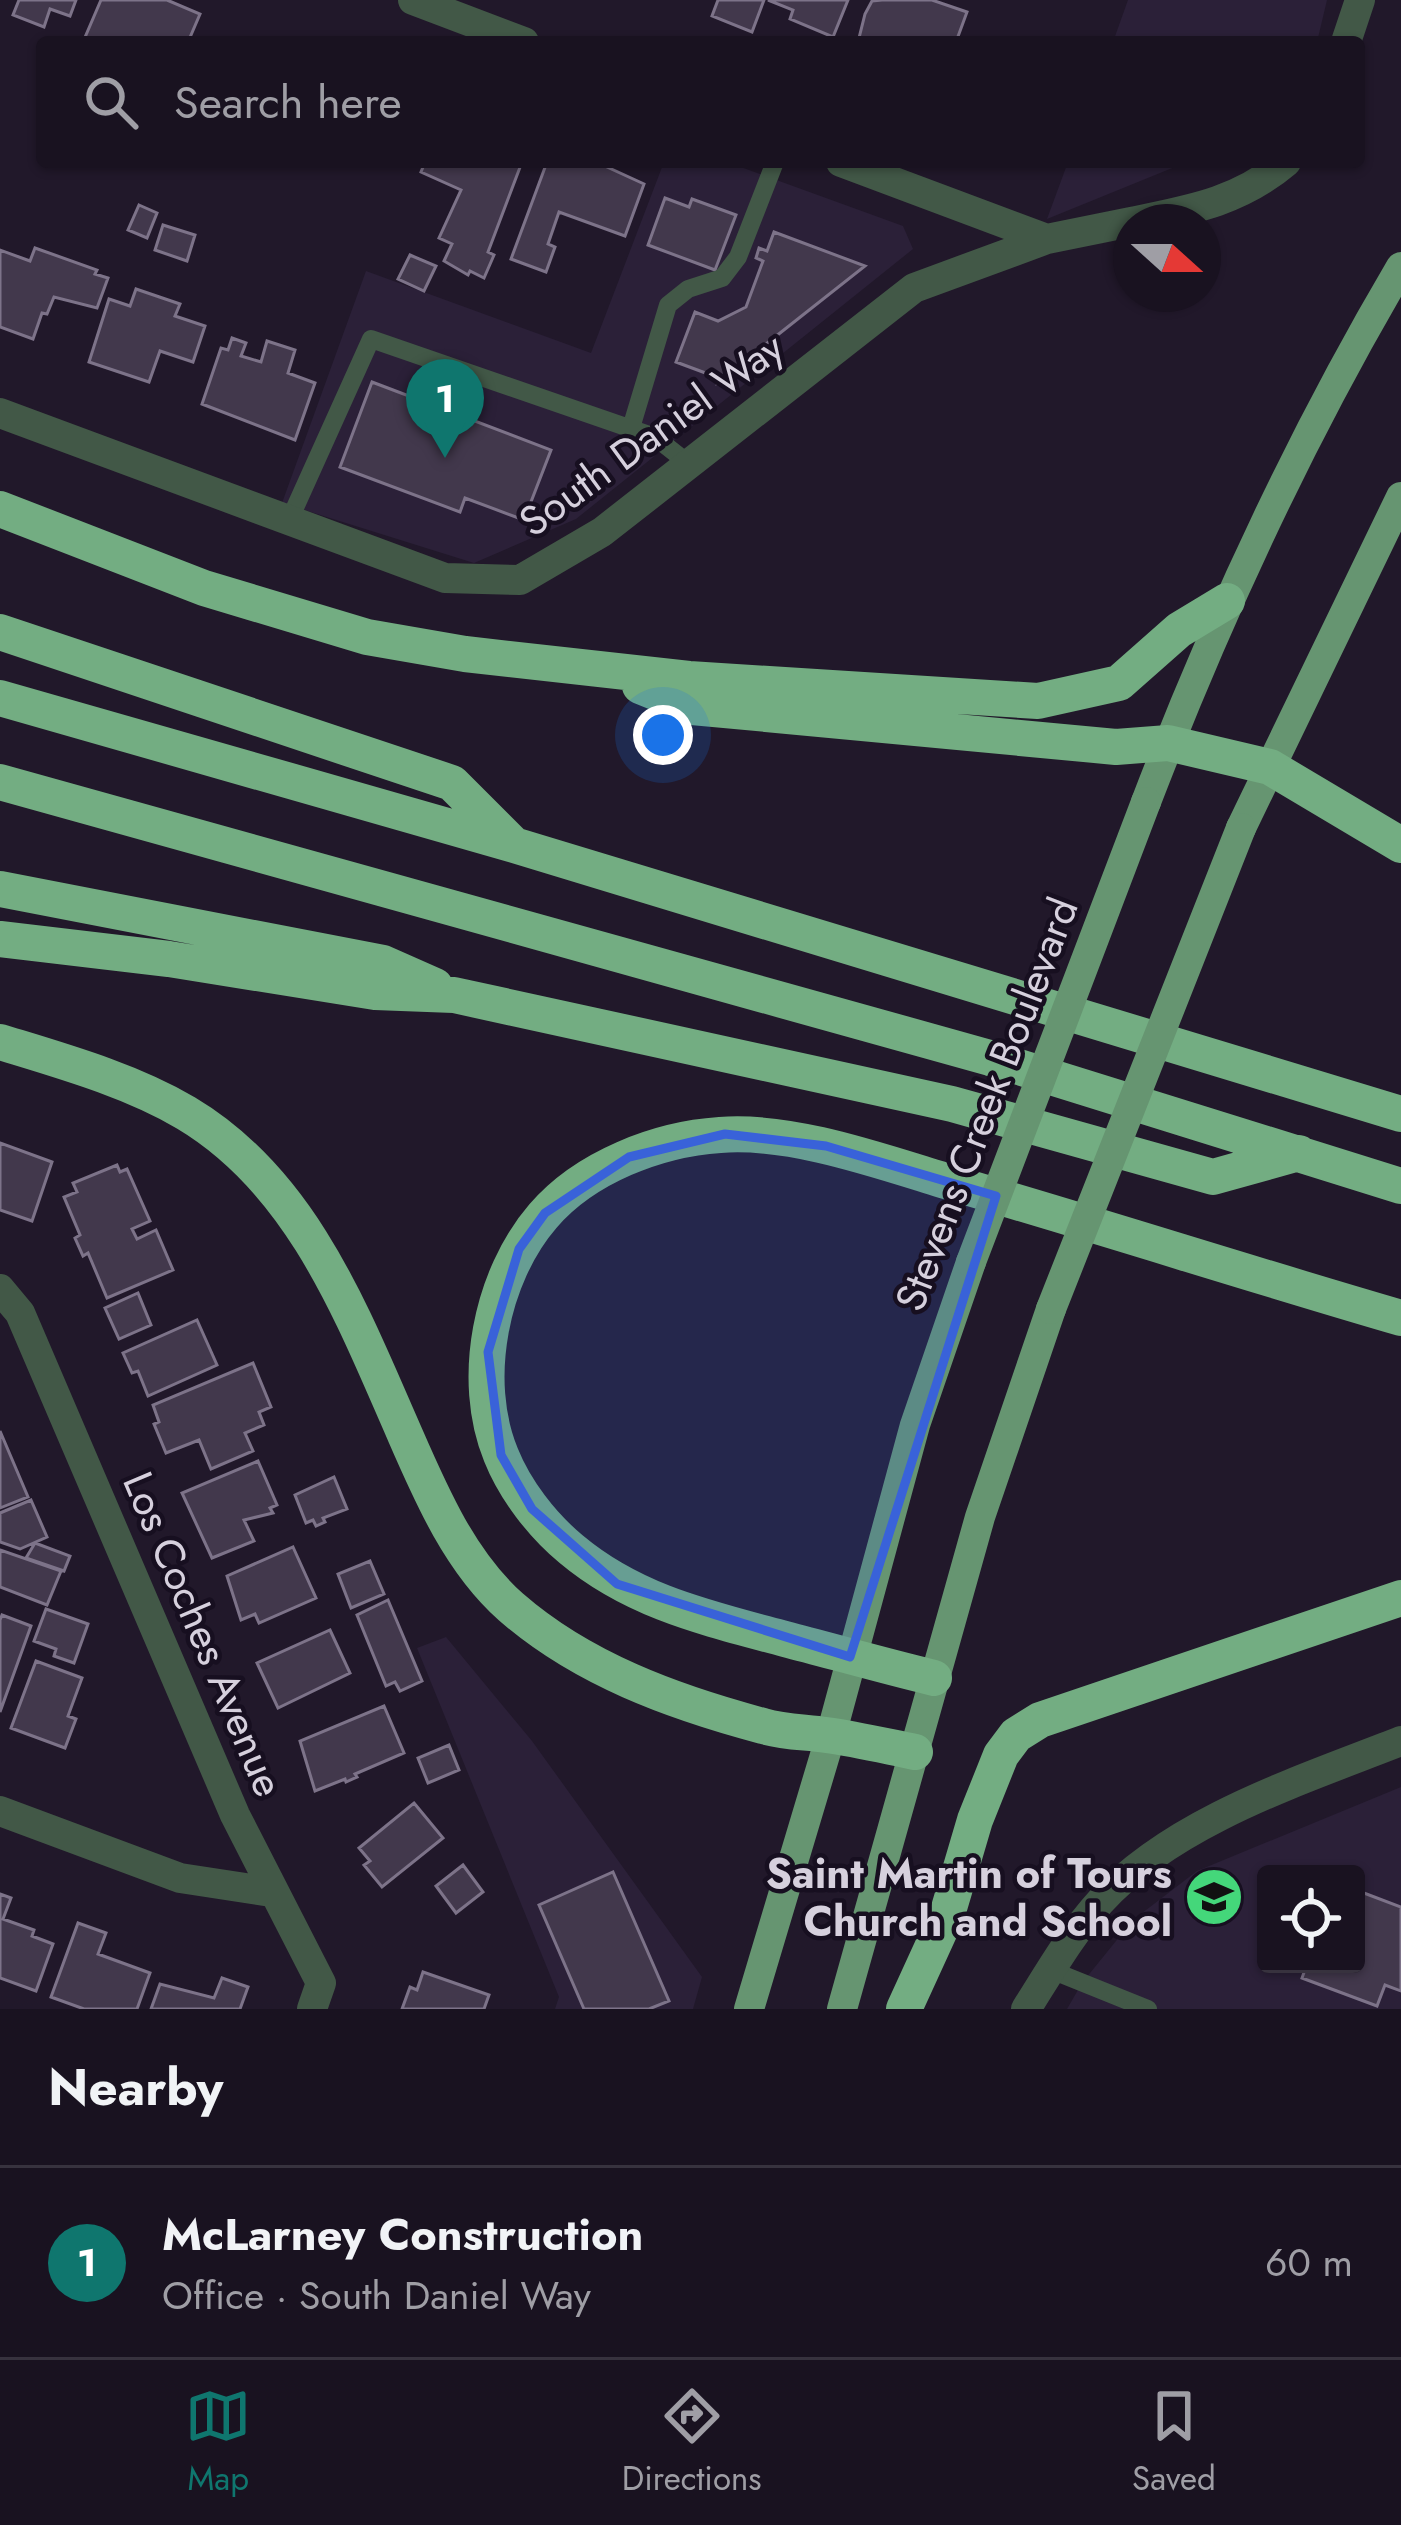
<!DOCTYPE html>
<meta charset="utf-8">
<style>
:root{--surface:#191220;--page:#26202d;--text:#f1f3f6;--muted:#9f9ea5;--line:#37323e;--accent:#0f766e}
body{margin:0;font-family:Jost,sans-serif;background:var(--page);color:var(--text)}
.controls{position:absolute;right:36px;bottom:36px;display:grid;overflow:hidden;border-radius:12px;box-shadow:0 3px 9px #0004}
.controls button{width:108px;height:108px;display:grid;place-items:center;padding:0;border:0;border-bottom:3px solid var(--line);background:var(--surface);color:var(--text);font:60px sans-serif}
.compass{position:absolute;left:1113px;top:204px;width:108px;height:108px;border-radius:50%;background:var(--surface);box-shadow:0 3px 9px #0004;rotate:111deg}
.you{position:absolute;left:663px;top:735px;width:42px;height:42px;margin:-30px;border:9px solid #fff;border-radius:50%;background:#1a73e8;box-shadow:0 0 0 18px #1a73e833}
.badge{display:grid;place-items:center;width:78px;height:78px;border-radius:50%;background:var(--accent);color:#fff;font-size:39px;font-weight:700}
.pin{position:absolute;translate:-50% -99px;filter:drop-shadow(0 3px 6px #0008)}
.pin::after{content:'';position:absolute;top:63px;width:42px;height:36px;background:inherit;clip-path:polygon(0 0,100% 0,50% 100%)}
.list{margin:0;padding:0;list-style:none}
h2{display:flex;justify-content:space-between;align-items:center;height:156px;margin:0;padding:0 48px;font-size:51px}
h2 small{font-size:39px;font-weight:400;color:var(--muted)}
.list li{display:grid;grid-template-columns:78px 1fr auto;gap:36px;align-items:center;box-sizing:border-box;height:192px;padding:0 48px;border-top:3px solid var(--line)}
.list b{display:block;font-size:45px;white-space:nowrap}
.list p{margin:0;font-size:39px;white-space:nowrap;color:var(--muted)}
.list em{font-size:39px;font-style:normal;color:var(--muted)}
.icon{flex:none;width:66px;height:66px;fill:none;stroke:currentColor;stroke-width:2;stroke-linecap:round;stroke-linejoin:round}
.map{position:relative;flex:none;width:1401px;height:2009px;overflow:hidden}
.search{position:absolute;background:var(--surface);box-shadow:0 3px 9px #0004;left:36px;right:36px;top:36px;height:132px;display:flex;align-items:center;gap:30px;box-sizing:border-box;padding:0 42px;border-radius:12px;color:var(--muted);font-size:45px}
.sheet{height:348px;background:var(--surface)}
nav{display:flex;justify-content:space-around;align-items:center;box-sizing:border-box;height:168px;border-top:3px solid var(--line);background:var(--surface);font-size:33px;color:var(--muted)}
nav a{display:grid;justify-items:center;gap:6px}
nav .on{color:var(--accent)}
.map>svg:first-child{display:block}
.built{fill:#2b2038;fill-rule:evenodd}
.building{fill:#42384c;stroke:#7d7389;stroke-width:3}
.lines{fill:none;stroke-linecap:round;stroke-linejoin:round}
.lane{stroke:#425847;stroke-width:18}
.street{stroke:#425847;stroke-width:30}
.primary{stroke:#669571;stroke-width:30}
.highway{stroke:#73ad82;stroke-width:36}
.primary-bridge{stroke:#669571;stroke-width:30}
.marked{fill:#3962d9;fill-opacity:0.2;stroke:#3962d9;stroke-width:9;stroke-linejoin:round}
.labels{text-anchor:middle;stroke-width:9;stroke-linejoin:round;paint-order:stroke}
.street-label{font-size:42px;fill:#d6d0dd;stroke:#170f20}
.poi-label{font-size:42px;font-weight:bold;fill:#d6d0dd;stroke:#170f20;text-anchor:end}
</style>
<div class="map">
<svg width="1401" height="2009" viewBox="0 0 1401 2009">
<rect width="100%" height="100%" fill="#21182a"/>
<path class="built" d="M1128,0H1327L1317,42H1113Z
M664,162H727L903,226L913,249L576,519L474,563L282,503L366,271L591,353Z
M1068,162H1187L1047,219Z
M446,1637L532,1741L702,1977L693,2009H555L559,1997L417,1648Z
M1401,1787V2009H1067L1082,1983L1133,1920L1197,1871ZM1266,1874H1356V1964H1266Z"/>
<path class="building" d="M19,0H76L70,16L50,9L44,27L13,15Z
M101,0H167L200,14L188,42H83Z
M718,0H764L752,32L712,16Z
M768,0H848L833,37L790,19L793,10Z
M882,0H932L967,12L956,42H858L865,14L872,1Z
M425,162H522L488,252L494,255L484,278L470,271L468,275L444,261L452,244L439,238L461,190L421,172Z
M547,162H596L644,184L625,236L559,212L548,244L555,247L546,272L511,259Z
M665,198L689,207L692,199L736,215L715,270L648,245Z
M139,205L157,213L147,238L128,230Z
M163,225L195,235L187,261L155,250Z
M774,232L865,266L718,382L719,378L676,362L695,312L718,321L746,307L763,261L756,258L759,248L767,251Z
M35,248L97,270L95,274L108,278L97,308L54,297L47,314L42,313L33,339L0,327V250L30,261Z
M410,255L436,266L424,291L398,279Z
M136,289L180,304L175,316L205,326L193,362L160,351L149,382L89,362L109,299L130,306Z
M232,338L246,343L241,356L261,362L267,341L295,350L288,373L315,383L295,440L202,404L221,348L228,350Z
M372,382L551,450L524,520L465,498L460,512L340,467Z
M0,1143L52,1162L32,1221L0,1210Z
M117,1165L120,1172L127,1169L150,1221L132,1229L137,1239L156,1230L173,1270L107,1298L88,1253L83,1256L75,1238L80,1235L64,1197L77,1192L73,1183Z
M138,1293L151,1325L119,1339L105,1308Z
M197,1320L217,1365L148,1396L138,1371L132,1373L123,1353Z
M253,1363L271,1407L259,1412L264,1425L245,1433L253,1451L211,1469L199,1440L166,1453L154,1424L159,1422L153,1405Z
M0,1431L28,1497L0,1508Z
M258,1461L277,1505L270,1508L273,1513L244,1520L254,1541L212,1558L182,1493Z
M334,1477L347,1509L323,1518L325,1522L316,1526L313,1520L306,1523L295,1495Z
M31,1500L47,1537L20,1549L0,1542V1513Z
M35,1543L70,1556L64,1571L26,1558Z
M293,1547L316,1598L259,1623L255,1614L241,1620L227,1576Z
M0,1550L61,1571L47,1605L0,1587Z
M370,1561L384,1594L351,1608L338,1574Z
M388,1600L422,1681L400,1691L395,1682L386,1686L357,1615Z
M46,1609L88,1624L74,1663L54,1656L56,1649L34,1641Z
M2,1615L31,1626L0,1712V1620Z
M330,1630L350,1673L278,1708L257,1663Z
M36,1661L82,1678L68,1716L76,1719L65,1748L11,1728Z
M384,1706L404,1753L355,1774L357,1777L346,1782L345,1779L315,1791L300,1741Z
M449,1745L459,1770L428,1783L418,1758Z
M414,1803L443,1838L382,1887L364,1865L370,1861L359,1848Z
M463,1865L483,1892L456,1913L436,1886Z
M613,1872L669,2001L649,2009H584L539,1905Z
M1356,1890L1401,1907V1991L1385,1985L1377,2006L1302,1978L1307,1964H1356Z
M0,1894L11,1898L3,1919L34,1930L32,1936L53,1944L36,1991L0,1978Z
M78,1923L106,1933L98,1954L150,1973L137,2009H84L51,1997Z
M423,1972L489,1995L484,2009H402L410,1987L417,1990Z
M222,1978L248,1987L240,2009H151L160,1984L214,1998Z"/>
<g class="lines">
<path class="lane" d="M631,428L668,305L688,289L722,278L738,257L775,162
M289,521L371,339L655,437L689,464
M1051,1970L1148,2009"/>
<path class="street" d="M413,0L524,42
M1346,42L1360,0
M841,162L1047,239
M1131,222C1190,210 1239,202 1286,162
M0,413L445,578L520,580L602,532L914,288L1047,239L1131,222
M0,1289L20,1313L235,1815L321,1983L312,2009
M0,1811L180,1878L271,1892
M1026,2009C1049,1973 1071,1934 1100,1902C1173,1821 1302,1780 1401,1741"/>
<path class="primary" d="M1146,802C1217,617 1300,438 1401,267
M1241,828L1401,497
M749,2009L831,1735L915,1425L971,1262
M842,2009L980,1517L1051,1309"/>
<path class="highway" d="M0,509L204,588L367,637L465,654L689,679L1038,701L1119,683L1179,630L1227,601
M0,632L452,783L511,842
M640,686L692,707L1116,747L1168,743L1270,767L1401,845
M0,698L514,845L1401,1114
M0,782L990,1058L1401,1186
M0,889L383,963L435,986
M0,939L169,959L375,992L454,995L952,1104L1213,1177L1299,1153
M0,1042C62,1061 130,1080 186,1113C302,1182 352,1314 403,1430C430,1492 459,1561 511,1607C582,1669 673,1702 763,1726C783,1732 805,1732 826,1735C856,1739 885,1746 915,1752
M934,1678C884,1666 835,1652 785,1639C707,1618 634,1602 571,1549C542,1525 515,1490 501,1455C470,1380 491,1276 543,1216C585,1167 658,1139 720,1135C795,1129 888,1164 959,1185C1107,1228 1253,1275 1401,1318
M904,2009L947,1915L975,1820L1001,1755L1016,1735L1040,1720L1401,1598"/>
<path class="primary-bridge" d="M971,1262L1146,802
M1051,1309L1241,828"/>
</g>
<path class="marked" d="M725,1134L826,1146L996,1196L850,1657L617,1584L532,1509L501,1455L488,1352L519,1249L545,1213L629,1157Z"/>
<defs>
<symbol id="school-disc" viewBox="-11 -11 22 22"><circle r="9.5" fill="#44d77a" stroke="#170f20"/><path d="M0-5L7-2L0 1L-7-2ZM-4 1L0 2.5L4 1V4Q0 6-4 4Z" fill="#111"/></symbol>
</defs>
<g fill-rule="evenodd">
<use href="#school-disc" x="1181" y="1864" width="66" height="66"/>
</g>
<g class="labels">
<g class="street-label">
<text transform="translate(651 434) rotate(-36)" y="15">South Daniel Way</text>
<text transform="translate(986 1104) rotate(-69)" y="15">Stevens Creek Boulevard</text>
<text transform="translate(204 1634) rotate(67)" y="15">Los Coches Avenue</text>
</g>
<g class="poi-label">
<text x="1172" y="1888">Saint Martin of Tours<tspan x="1172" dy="48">Church and School</tspan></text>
</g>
</g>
</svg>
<div class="controls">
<button><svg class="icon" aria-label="locate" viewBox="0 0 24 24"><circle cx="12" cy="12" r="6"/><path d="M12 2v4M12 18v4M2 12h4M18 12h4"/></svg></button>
</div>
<svg class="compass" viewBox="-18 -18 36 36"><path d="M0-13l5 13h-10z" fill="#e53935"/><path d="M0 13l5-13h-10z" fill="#9f9ea5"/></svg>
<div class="you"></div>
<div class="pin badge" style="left:445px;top:458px">1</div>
<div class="search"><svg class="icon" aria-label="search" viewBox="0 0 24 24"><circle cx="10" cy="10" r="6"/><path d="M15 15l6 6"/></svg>Search here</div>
</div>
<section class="sheet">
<h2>Nearby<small></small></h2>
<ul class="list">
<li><span class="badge">1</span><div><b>McLarney Construction</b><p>Office · South Daniel Way</p></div><em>60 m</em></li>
</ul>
</section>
<nav>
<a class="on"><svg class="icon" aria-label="map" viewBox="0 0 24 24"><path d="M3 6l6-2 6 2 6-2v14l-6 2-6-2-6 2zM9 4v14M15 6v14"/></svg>Map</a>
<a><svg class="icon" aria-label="directions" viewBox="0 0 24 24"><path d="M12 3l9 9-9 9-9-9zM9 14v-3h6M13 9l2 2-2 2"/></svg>Directions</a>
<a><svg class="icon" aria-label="saved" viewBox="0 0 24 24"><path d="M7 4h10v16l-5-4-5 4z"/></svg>Saved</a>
</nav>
